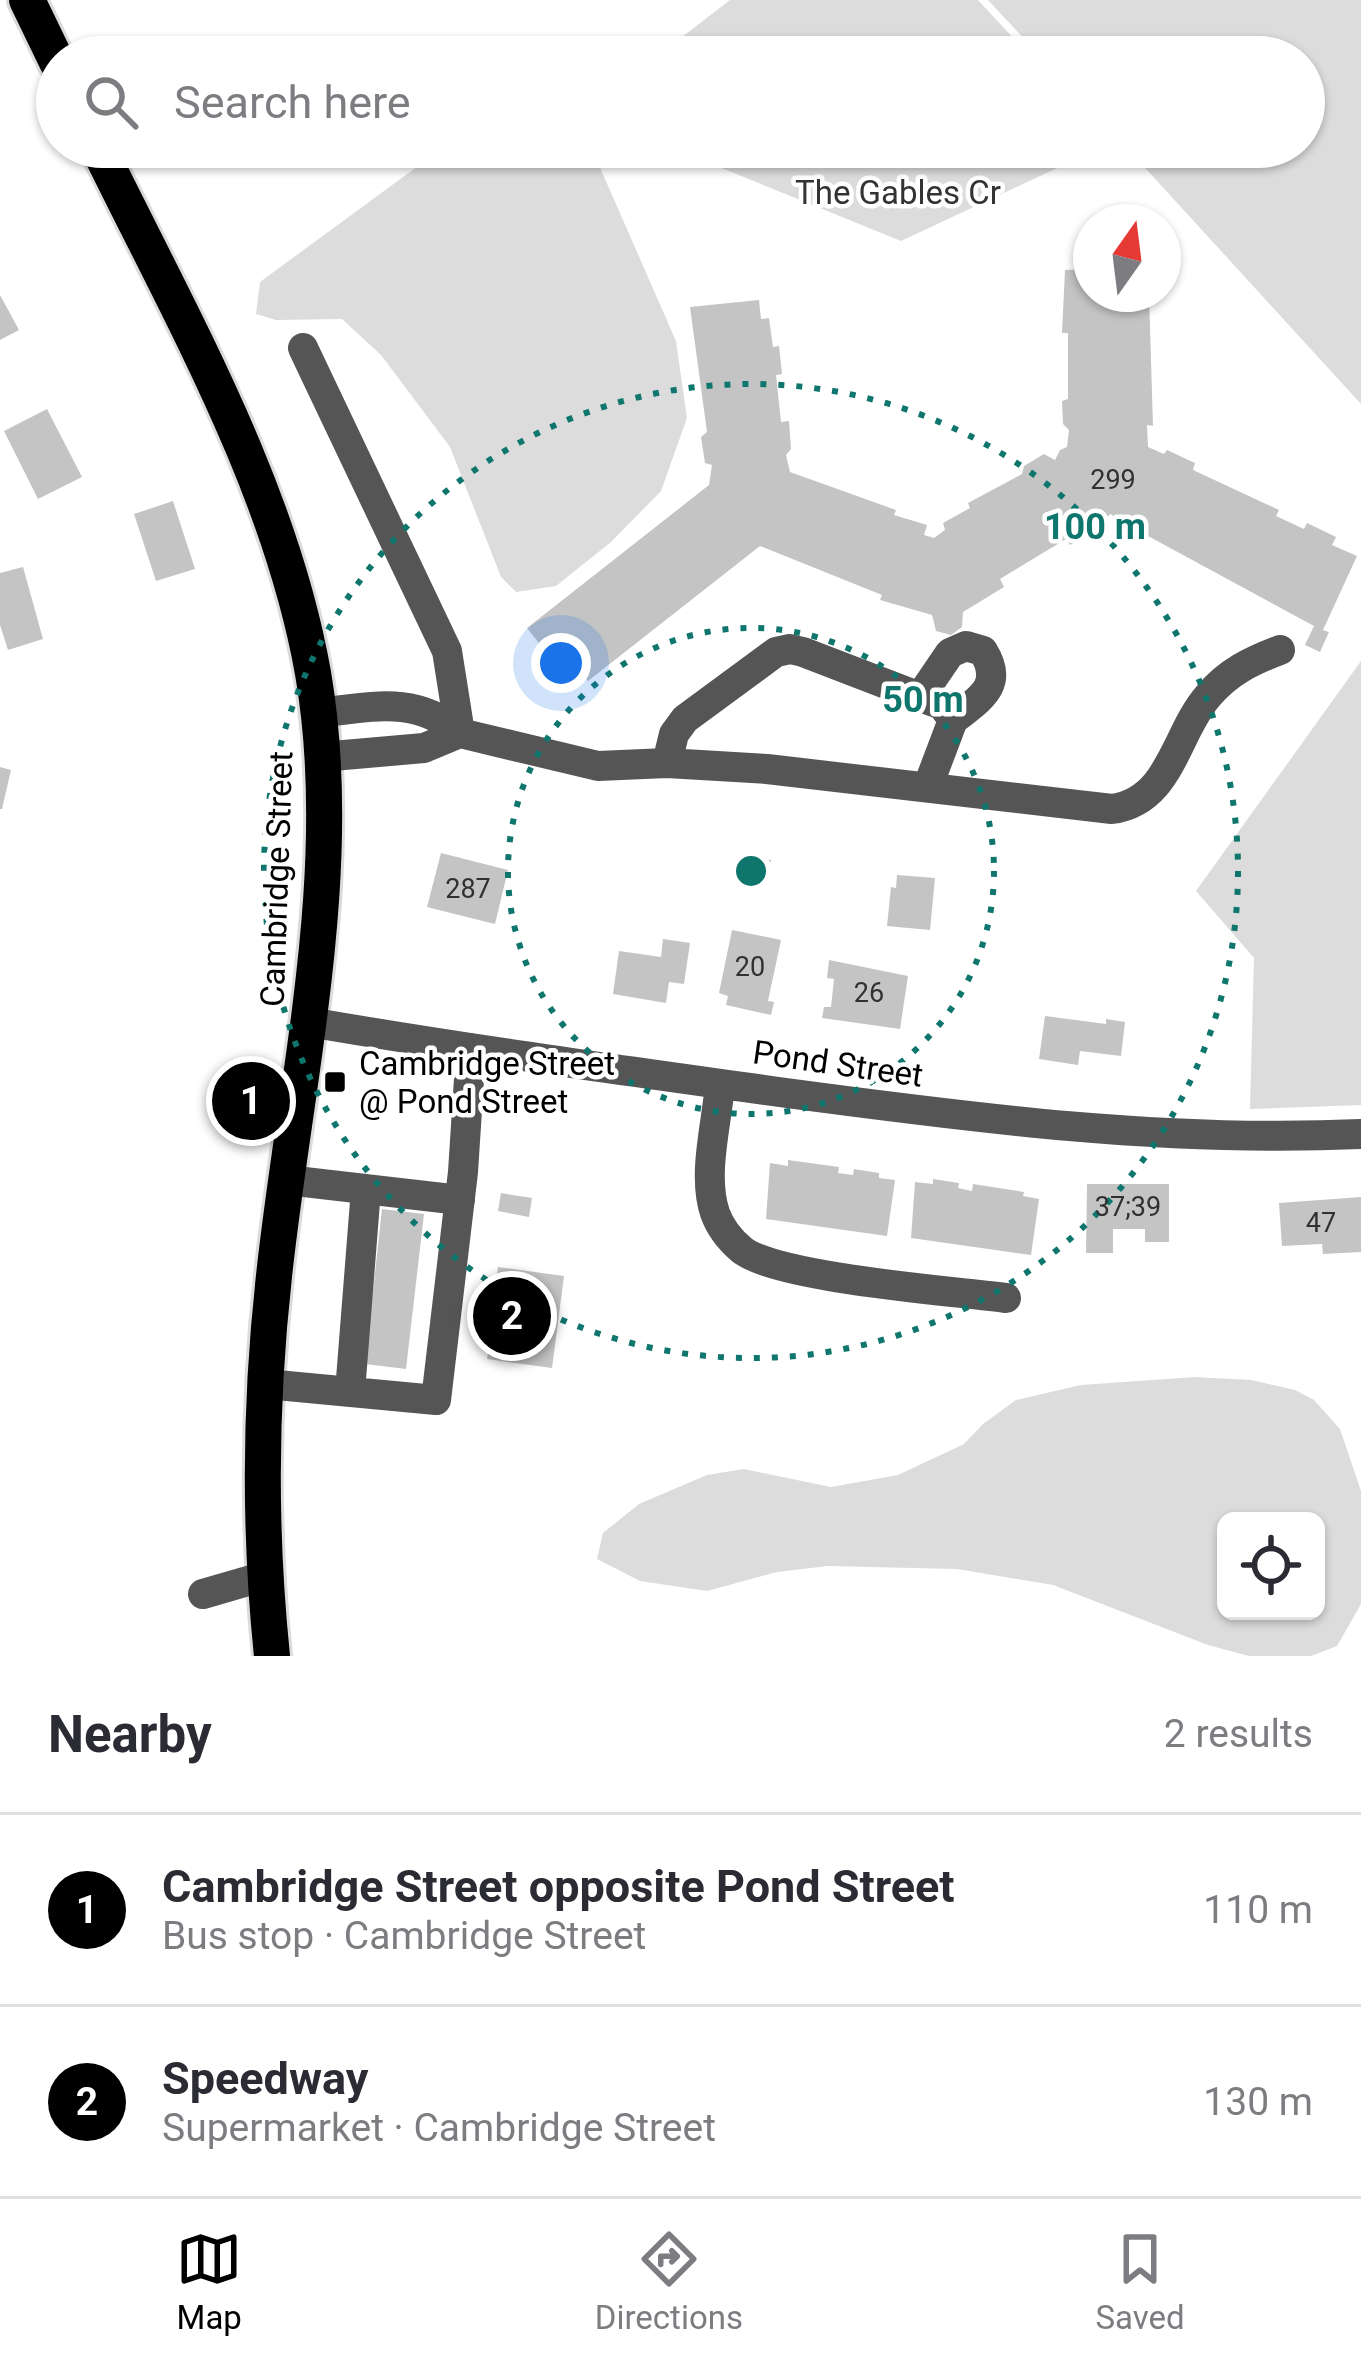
<!DOCTYPE html>
<meta charset="utf-8">
<style>
:root{--surface:#fff;--page:#f2f2f3;--text:#2b2b33;--muted:#7c7c81;--line:#e1e1e2;--accent:#000}
body{margin:0;font-family:Roboto,sans-serif;background:var(--page);color:var(--text)}
.controls{position:absolute;right:36px;bottom:36px;display:grid;overflow:hidden;border-radius:18px;box-shadow:0 3px 9px #0004}
.controls button{width:108px;height:108px;display:grid;place-items:center;padding:0;border:0;border-bottom:3px solid var(--line);background:var(--surface);color:var(--text);font:60px sans-serif}
.compass{position:absolute;left:1073px;top:204px;width:108px;height:108px;border-radius:50%;background:var(--surface);box-shadow:0 3px 9px #0004;rotate:14deg}
.you{position:absolute;left:561px;top:663px;width:42px;height:42px;margin:-30px;border:9px solid #fff;border-radius:50%;background:#1a73e8;box-shadow:0 0 0 18px #1a73e833}
.badge{display:grid;place-items:center;width:78px;height:78px;border-radius:50%;background:var(--accent);color:#fff;font-size:39px;font-weight:700}
.pin{position:absolute;translate:-50% -50%;border:6px solid #fff;box-shadow:0 3px 12px #0006}
.list{margin:0;padding:0;list-style:none}
h2{display:flex;justify-content:space-between;align-items:center;height:156px;margin:0;padding:0 48px;font-size:51px}
h2 small{font-size:39px;font-weight:400;color:var(--muted)}
.list li{display:grid;grid-template-columns:78px 1fr auto;gap:36px;align-items:center;box-sizing:border-box;height:192px;padding:0 48px;border-top:3px solid var(--line)}
.list b{display:block;font-size:45px;white-space:nowrap}
.list p{margin:0;font-size:39px;white-space:nowrap;color:var(--muted)}
.list em{font-size:39px;font-style:normal;color:var(--muted)}
.icon{flex:none;width:66px;height:66px;fill:none;stroke:currentColor;stroke-width:2;stroke-linecap:round;stroke-linejoin:round}
.map{position:relative;flex:none;width:1361px;height:1656px;overflow:hidden}
.search{position:absolute;background:var(--surface);box-shadow:0 3px 9px #0004;left:36px;right:36px;top:36px;height:132px;display:flex;align-items:center;gap:30px;box-sizing:border-box;padding:0 42px;border-radius:66px;color:var(--muted);font-size:45px}
.sheet{height:540px;background:var(--surface)}
nav{display:flex;justify-content:space-around;align-items:center;box-sizing:border-box;height:168px;border-top:3px solid var(--line);background:var(--surface);font-size:33px;color:var(--muted)}
nav a{display:grid;justify-items:center;gap:6px}
nav .on{color:var(--accent)}
.map>svg:first-child{display:block}
.green{fill:#dcdcdc;fill-rule:evenodd}
.building{fill:#c4c4c4}
.lines{fill:none;stroke-linecap:round;stroke-linejoin:round}
.highway-casing{stroke:#dbdbdb;stroke-width:42}
.minor{stroke:#555;stroke-width:30}
.highway{stroke:#000;stroke-width:36}
.ring{fill:none;stroke:#0f766e;stroke-width:6;stroke-dasharray:6 12}
.poi-dot{fill:#000;stroke:#fff;stroke-width:4.5}
.labels{text-anchor:middle;stroke-width:9;stroke-linejoin:round;paint-order:stroke}
.number-label{font-size:27px;fill:#313131}
.park-label{font-size:33px;fill:#333;stroke:#fff}
.street-label{font-size:33px;fill:#000;stroke:#fff}
.poi-label{font-size:33px;fill:#000;stroke:#fff;text-anchor:start}
.centre{fill:#0f766e;stroke:#fff;stroke-width:6}
.ring-label{font-size:36px;text-anchor:middle;font-weight:bold;fill:#0f766e;stroke:#fff;stroke-width:9;stroke-linejoin:round;paint-order:stroke}
</style>
<div class="map">
<svg width="1361" height="1656" viewBox="0 0 1361 1656">
<rect width="100%" height="100%" fill="#fff"/>
<path class="green" d="M730,0H978L1031,57H656Z
M988,0H1361V404L1126,147H1304V57H1041Z
M444,147H591L676,341L687,418L661,491L611,542L556,586L516,592L501,577L450,447L381,355L342,319L276,320L256,314L260,282Z
M670,147H1102L901,241Z
M1361,661V1105L1250,1109L1254,958L1196,891Z
M1195,1377L1251,1380L1295,1390L1314,1400L1340,1429L1361,1491V1604L1337,1646L1311,1656H1249L1208,1645L1053,1585L957,1569L828,1566L777,1572L707,1591L640,1581L597,1559L603,1533L639,1504L707,1475L744,1469L831,1487L898,1475L964,1444L983,1424L1016,1400L1081,1385ZM1226,1521H1316V1611H1226Z"/>
<path class="building" d="M1091,269V294H1149L1153,426L1147,425L1148,447L1164,454L1167,450L1195,463L1193,470L1279,510L1276,516L1304,529L1307,523L1336,537L1332,545L1357,556L1323,630L1329,632L1320,652L1305,645L1314,626L1148,536L1141,542L1111,514L1096,523L1099,528L1070,545L1066,539L1000,579L1004,587L963,612L962,627L951,635L936,631L932,615L880,600L882,595L760,546L588,681L582,674L570,683L527,628L709,485L712,465L705,463L701,437L707,432L690,307L759,300L761,319L769,318L773,347L779,346L782,374L776,375L781,422L789,421L791,449L786,455L790,472L896,510L894,515L927,525L924,535L934,538L945,530L943,523L970,508L968,503L1022,474L1024,466L1044,454L1055,460L1060,450L1067,447L1069,430L1063,424L1062,401L1068,399V333H1062L1065,270Z
M0,295L19,330L0,340Z
M47,409L82,477L38,499L4,431Z
M173,501L195,569L156,581L134,514Z
M23,567L43,639L8,650L0,625V573Z
M0,767L11,770L2,809H0Z
M441,853L508,870L495,924L427,907Z
M746,855L771,860L768,873L744,869Z
M897,875L935,878L930,930L887,926L891,887L896,888Z
M732,930L781,940L768,1001L774,1002L771,1015L726,1005L728,996L719,993Z
M663,939L690,943L684,984L669,982L666,1003L613,994L619,951L661,957Z
M829,960L908,976L900,1029L822,1018L824,1007H831L834,979L827,978Z
M1045,1016L1106,1024V1019L1125,1022L1121,1056L1080,1051L1078,1065L1039,1059Z
M788,1160L839,1167L838,1173L853,1175L854,1169L879,1173V1178L895,1180L887,1236L766,1219L770,1163L788,1166Z
M933,1179L959,1183L958,1188L972,1191L973,1184L1024,1192L1023,1196L1039,1199L1031,1255L911,1238L915,1182L933,1184Z
M1087,1184H1169V1242H1145V1229H1113V1253H1086Z
M501,1193L532,1198L529,1217L498,1211Z
M1361,1197V1252L1323,1254L1322,1244L1282,1246L1279,1203Z
M382,1209L424,1214L406,1369L365,1364Z
M498,1267L564,1276L552,1368L487,1359L490,1340L480,1338L487,1287L495,1288Z"/>
<g class="lines">
<defs>
<path id="highway" d="M27,0L57,62
M98,147C180,315 280,487 313,673C347,870 295,1081 274,1276C260,1402 259,1530 272,1656"/>
</defs>
<use href="#highway" class="highway-casing"/>
<path class="minor" d="M303,348L447,651L460,733L598,766L667,763L767,769L1112,809C1171,801 1175,734 1208,696C1228,672 1251,661 1280,650
M318,713C373,707 415,695 460,733L424,748L321,757
M667,763L674,734L685,719L776,652L790,649L803,652L920,697
M928,786L953,720L942,705L920,697L950,653L966,646L983,651C1005,686 979,699 953,720
M309,1022C465,1049 622,1070 779,1092C973,1118 1165,1143 1361,1134
M720,1084C717,1123 702,1175 715,1213C720,1227 730,1240 742,1250C778,1278 952,1291 1006,1298
M287,1180L460,1200
M266,1384L436,1400L463,1172L471,1048
M350,1392L366,1189
M203,1594L265,1576"/>
<use href="#highway" class="highway"/>
</g>
<g class="ring">
<circle cx="751" cy="871" r="243"/>
<circle cx="751" cy="871" r="487"/>
</g>
<rect class="poi-dot" x="323" y="1070" width="24" height="24" rx="6"/>
<g class="labels">
<g class="number-label">
<text x="1113" y="489">299</text>
<text x="468" y="898">287</text>
<text x="750" y="976">20</text>
<text x="869" y="1002">26</text>
<text x="1128" y="1216">37;39</text>
<text x="1321" y="1232">47</text>
</g>
<g class="park-label">
<text x="898" y="204">The Gables Cr</text>
</g>
<g class="street-label">
<text transform="translate(276 879) rotate(-88)" y="12">Cambridge Street</text>
<text transform="translate(838 1063) rotate(8)" y="12">Pond Street</text>
</g>
<g class="poi-label">
<text x="359" y="1075">Cambridge Street<tspan x="359" dy="38">@ Pond Street</tspan></text>
</g>
</g>
<circle cx="751" cy="871" r="18" class="centre"/>
<g class="ring-label">
<text x="1095" y="539">100 m</text>
<text x="923" y="712">50 m</text>
</g>
</svg>
<div class="controls">
<button><svg class="icon" aria-label="locate" viewBox="0 0 24 24"><circle cx="12" cy="12" r="6"/><path d="M12 2v4M12 18v4M2 12h4M18 12h4"/></svg></button>
</div>
<svg class="compass" viewBox="-18 -18 36 36"><path d="M0-13l5 13h-10z" fill="#e53935"/><path d="M0 13l5-13h-10z" fill="#7c7c81"/></svg>
<div class="you"></div>
<div class="pin badge" style="left:251px;top:1101px">1</div>
<div class="pin badge" style="left:512px;top:1316px">2</div>
<div class="search"><svg class="icon" aria-label="search" viewBox="0 0 24 24"><circle cx="10" cy="10" r="6"/><path d="M15 15l6 6"/></svg>Search here</div>
</div>
<section class="sheet">
<h2>Nearby<small>2 results</small></h2>
<ul class="list">
<li><span class="badge">1</span><div><b>Cambridge Street opposite Pond Street</b><p>Bus stop · Cambridge Street</p></div><em>110 m</em></li>
<li><span class="badge">2</span><div><b>Speedway</b><p>Supermarket · Cambridge Street</p></div><em>130 m</em></li>
</ul>
</section>
<nav>
<a class="on"><svg class="icon" aria-label="map" viewBox="0 0 24 24"><path d="M3 6l6-2 6 2 6-2v14l-6 2-6-2-6 2zM9 4v14M15 6v14"/></svg>Map</a>
<a><svg class="icon" aria-label="directions" viewBox="0 0 24 24"><path d="M12 3l9 9-9 9-9-9zM9 14v-3h6M13 9l2 2-2 2"/></svg>Directions</a>
<a><svg class="icon" aria-label="saved" viewBox="0 0 24 24"><path d="M7 4h10v16l-5-4-5 4z"/></svg>Saved</a>
</nav>
